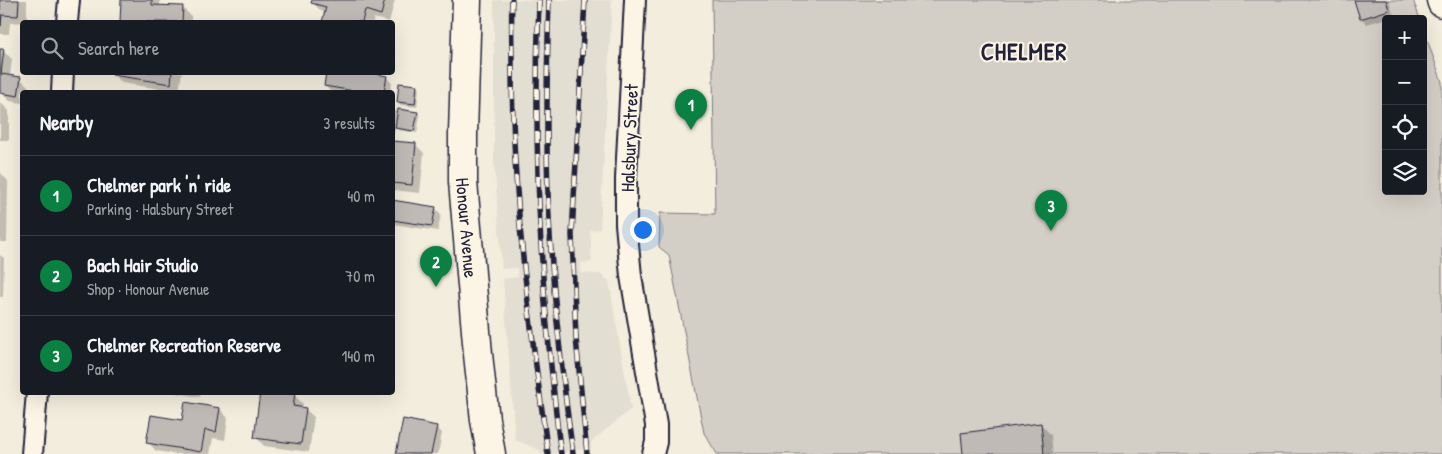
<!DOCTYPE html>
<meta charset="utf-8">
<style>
:root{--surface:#171b24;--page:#20242c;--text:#f1f3f6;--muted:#9ea1a6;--line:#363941;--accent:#0b8043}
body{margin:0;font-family:"Patrick Hand",sans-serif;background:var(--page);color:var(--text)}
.controls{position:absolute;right:15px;top:15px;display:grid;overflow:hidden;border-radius:5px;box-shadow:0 5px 20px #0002}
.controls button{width:45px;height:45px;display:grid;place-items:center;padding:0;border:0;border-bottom:1px solid var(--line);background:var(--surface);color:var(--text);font:25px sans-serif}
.you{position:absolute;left:642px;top:229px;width:18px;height:18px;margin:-12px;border:4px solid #fff;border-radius:50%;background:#1a73e8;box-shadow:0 0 0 8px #1a73e833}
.badge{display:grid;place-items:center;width:32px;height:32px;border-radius:50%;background:var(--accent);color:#fff;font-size:16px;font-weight:700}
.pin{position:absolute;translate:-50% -41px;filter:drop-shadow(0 1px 2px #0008)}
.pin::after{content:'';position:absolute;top:26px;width:18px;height:15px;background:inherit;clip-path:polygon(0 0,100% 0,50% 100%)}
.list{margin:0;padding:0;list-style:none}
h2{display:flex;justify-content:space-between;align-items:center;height:65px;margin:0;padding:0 20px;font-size:21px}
h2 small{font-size:16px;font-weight:400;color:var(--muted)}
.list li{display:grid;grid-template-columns:32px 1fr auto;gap:15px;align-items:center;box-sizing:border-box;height:80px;padding:0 20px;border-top:1px solid var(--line)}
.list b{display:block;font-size:19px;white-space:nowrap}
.list p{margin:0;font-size:16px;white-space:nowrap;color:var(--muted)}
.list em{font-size:16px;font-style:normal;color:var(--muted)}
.icon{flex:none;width:28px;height:28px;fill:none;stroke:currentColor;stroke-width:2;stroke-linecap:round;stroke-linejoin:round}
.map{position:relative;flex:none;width:1442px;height:454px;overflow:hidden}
.search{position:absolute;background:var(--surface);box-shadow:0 5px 20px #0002;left:20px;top:20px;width:375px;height:55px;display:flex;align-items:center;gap:12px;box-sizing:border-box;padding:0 18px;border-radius:5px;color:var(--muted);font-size:19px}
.panel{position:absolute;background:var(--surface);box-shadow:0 5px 20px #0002;left:20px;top:90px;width:375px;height:305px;border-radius:5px}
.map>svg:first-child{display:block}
.built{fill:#e3ded2}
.green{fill:#d4cfc6;stroke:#7b7880}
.shadow{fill:#0003}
.building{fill:#bfbab6;stroke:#22223b}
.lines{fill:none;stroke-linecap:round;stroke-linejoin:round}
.street-casing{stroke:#22223b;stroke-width:24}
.secondary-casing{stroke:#22223b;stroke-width:31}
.primary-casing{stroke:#22223b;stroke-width:31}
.street{stroke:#fcf5e5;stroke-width:20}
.secondary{stroke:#fcf5e5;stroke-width:28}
.primary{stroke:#fcf5e5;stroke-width:28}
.rail-casing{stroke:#22223b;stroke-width:5.5}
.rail{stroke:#fcf5e5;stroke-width:4;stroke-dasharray:11;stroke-linecap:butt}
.labels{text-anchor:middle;stroke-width:4;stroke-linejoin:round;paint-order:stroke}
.street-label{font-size:19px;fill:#22223b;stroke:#fcf5e5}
.district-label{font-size:24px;font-weight:bold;letter-spacing:1px;fill:#22223b;stroke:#fcf5e5}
</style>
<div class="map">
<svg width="1442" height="454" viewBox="0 0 1442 454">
<rect width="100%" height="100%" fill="#f3edde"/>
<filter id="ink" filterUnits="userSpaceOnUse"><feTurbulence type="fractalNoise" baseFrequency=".02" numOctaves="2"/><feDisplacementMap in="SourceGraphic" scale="10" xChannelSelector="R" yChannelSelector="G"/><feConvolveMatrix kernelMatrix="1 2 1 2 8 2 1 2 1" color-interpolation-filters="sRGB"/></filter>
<g filter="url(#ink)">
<path class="built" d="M494,0H612L600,229L590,231L592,262L581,263V273L600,274L609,281L631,409L591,442V448L553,454H541L540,450L515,440L503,279L518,277L517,268L502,269L494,162Z"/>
<path class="green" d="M712,0H1413L1420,19H1386V191H1423V28L1442,82V454H717L704,433L669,255L659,247L660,213L715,214Z"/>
<path class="shadow" d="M0,0H27V22L10,23L9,34H0Z
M122,0H160V7H182L191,16V22H121Z
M314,0H395L389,22L374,18L373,22H324L326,13L321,11L313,3Z
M1355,0H1389L1394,16L1367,24L1361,18Z
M0,50L3,51L12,59L10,76L20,78L29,87L28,92H22V103L10,101L0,92Z
M114,72H182L179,92L122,83L113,74Z
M386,77L392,83L390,92H331L325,86Z
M416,86L419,89L417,107L401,105L398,102Z
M0,102L9,111V140H0Z
M392,108L398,114L417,113L420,116L417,133L399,130L395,127L394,134H392Z
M392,142L415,144L424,153L420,193L392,190Z
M0,172L8,181L7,242H0Z
M392,201L435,208L441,214L438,231L392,224Z
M0,255L4,258L3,297H0Z
M170,392H201L200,397Z
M262,392L294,395L303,404L302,408L305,409L314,417L309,452L264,446L256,437Z
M220,409L228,418L225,440L213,438L210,454H175L156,451L148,442L183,421Z
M1041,424L1051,435L1053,454H964Z
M436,427L442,433L438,454H397Z"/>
<path class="building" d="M0,0H19L18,16L2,15L1,26Z
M121,0H152V5L183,6L182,22H120Z
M312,0H385L381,15L365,10L362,22H322L326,7L311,3Z
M1354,0H1386L1389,10L1360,19Z
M0,49H4L1,74L21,77L18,96L0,93Z
M112,72H172L171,84L112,75Z
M326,72H366L387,76L384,92H360L324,86Z
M399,83L417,85L415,104L397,102Z
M398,109L418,112L414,131L395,128Z
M392,141L416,143L412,185L392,183Z
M392,200L436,207L432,226L392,220Z
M260,392L295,394L293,406L306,408L301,444L254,438Z
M185,402L220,408L216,432L205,430L201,452L146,443L151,415L182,420Z
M403,419L437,426L431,454H396Z
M1041,423L1044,454H963L961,433Z"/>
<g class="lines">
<defs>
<path id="street" d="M635,0L626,178V224L631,276L656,425V442L653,454
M67,22L69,0
M62,92L63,72
M32,454L37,392"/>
<g id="secondary">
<path id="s1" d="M467,0L463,134V182L478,354L485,420L491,454"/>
</g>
<path id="primary" d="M1441,0L1442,3"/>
</defs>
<use href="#street" class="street-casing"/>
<use href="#secondary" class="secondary-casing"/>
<use href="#primary" class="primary-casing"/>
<use href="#street" class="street"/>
<use href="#secondary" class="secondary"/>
<use href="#primary" class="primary"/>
<defs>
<path id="rail" d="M512,0C511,21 512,43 512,65C512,195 530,325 548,454
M539,0C534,125 538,251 552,375C555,401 557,428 561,454
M549,0C547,64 546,129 548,193C551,281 561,368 573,454
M585,0L572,234L576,338L587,454"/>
</defs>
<use href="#rail" class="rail-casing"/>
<use href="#rail" class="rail"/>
</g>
</g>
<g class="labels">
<g class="street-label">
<text transform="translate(629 138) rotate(-88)" y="7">Halsbury Street</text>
<text dy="7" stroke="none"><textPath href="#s1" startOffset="228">Honour Avenue</textPath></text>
</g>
<g class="district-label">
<text x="1024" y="60">CHELMER</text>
</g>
</g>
</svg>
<div class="controls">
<button>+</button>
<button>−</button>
<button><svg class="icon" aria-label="locate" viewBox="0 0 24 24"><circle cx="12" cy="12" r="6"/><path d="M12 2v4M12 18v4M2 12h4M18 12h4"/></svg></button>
<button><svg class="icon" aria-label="layers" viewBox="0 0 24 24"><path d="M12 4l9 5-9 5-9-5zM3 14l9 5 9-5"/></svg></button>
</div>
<div class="you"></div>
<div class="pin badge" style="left:691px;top:130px">1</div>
<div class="pin badge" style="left:436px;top:287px">2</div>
<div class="pin badge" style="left:1051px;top:231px">3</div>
<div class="search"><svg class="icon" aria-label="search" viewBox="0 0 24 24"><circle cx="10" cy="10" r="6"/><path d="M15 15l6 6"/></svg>Search here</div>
<section class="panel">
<h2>Nearby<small>3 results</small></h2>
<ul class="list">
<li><span class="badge">1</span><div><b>Chelmer park 'n' ride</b><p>Parking · Halsbury Street</p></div><em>40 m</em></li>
<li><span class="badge">2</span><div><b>Bach Hair Studio</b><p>Shop · Honour Avenue</p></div><em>70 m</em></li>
<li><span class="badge">3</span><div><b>Chelmer Recreation Reserve</b><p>Park</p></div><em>140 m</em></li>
</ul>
</section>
</div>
